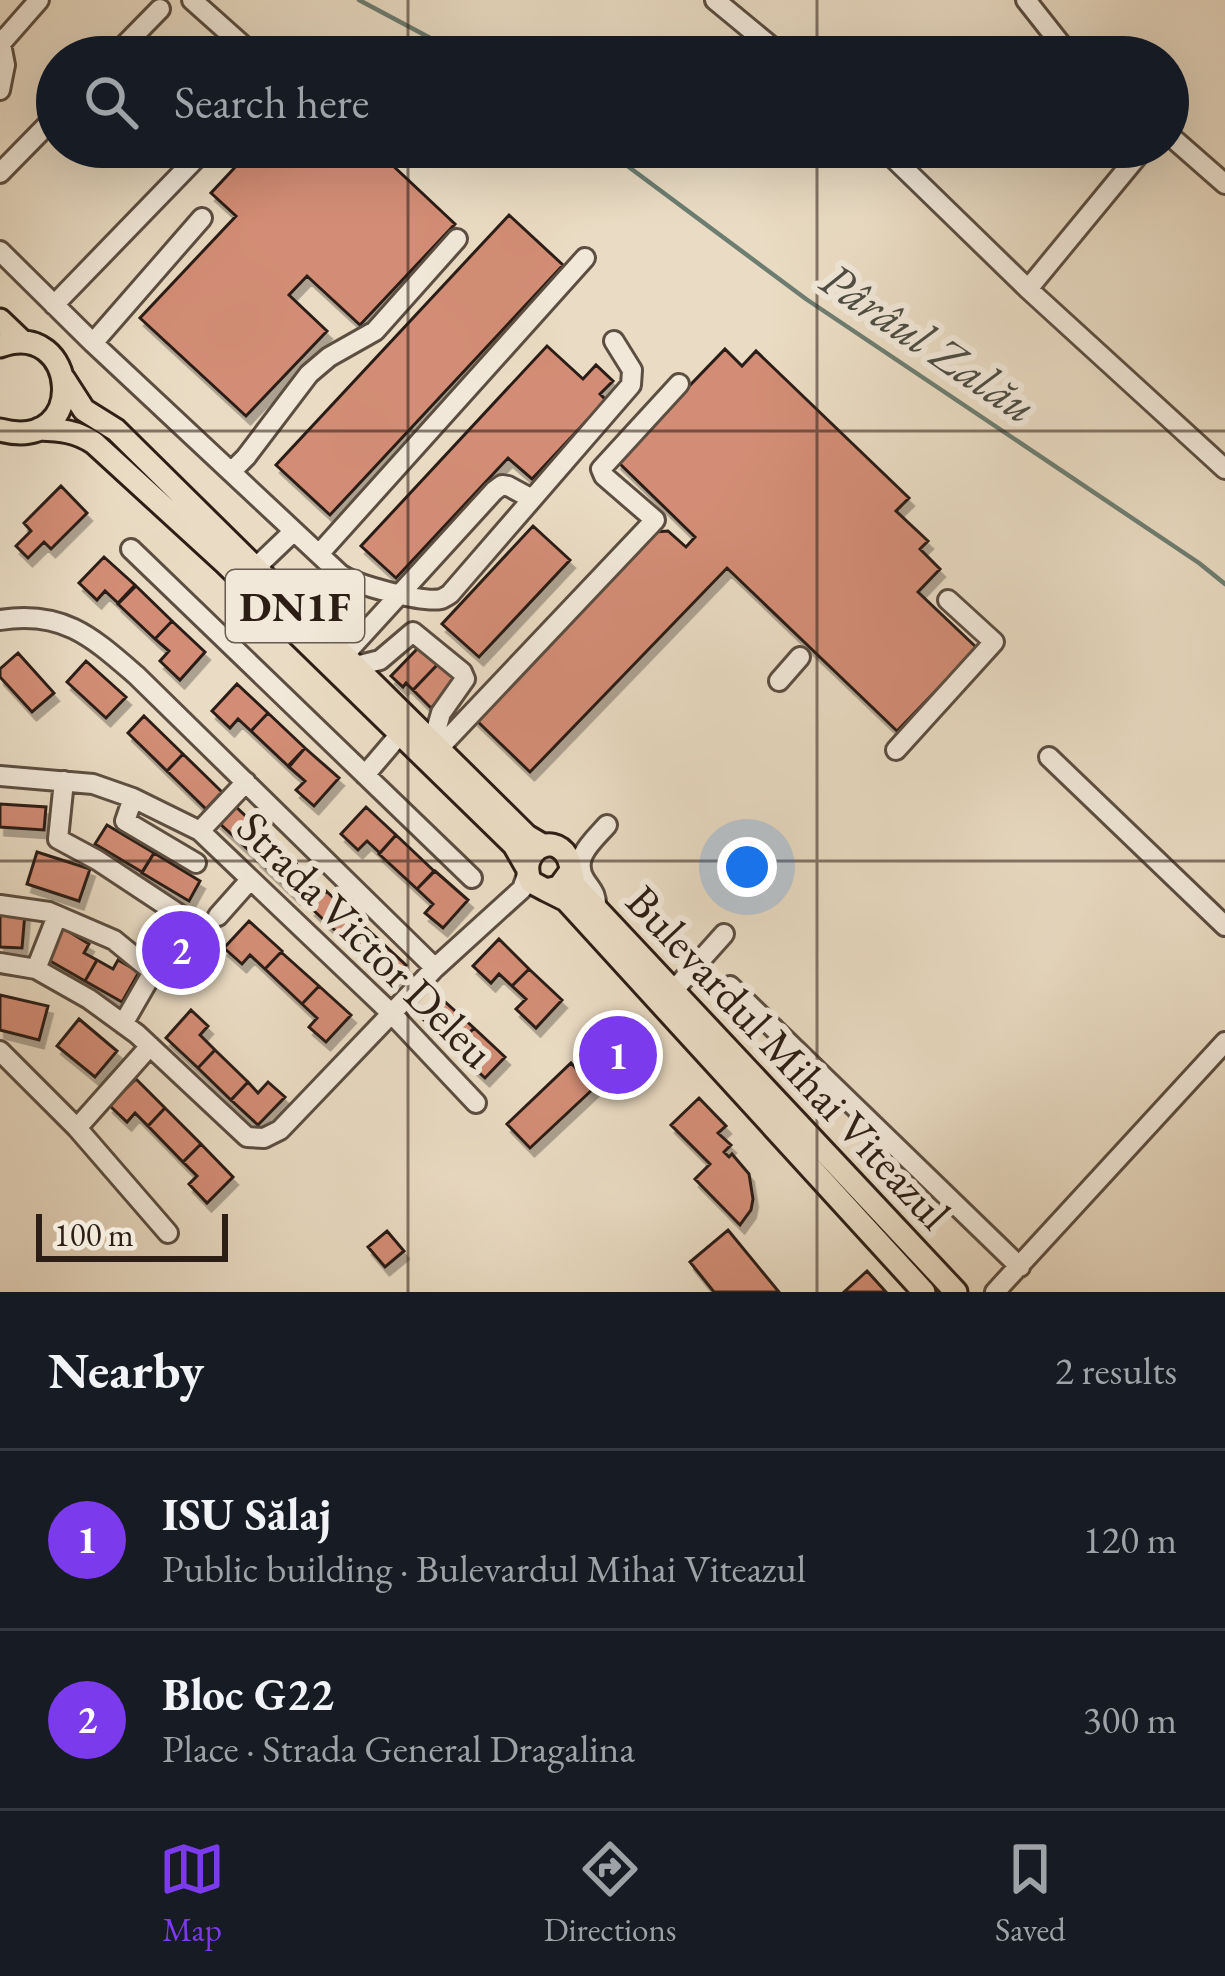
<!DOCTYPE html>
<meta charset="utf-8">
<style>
:root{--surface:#171b24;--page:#20242c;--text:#f1f3f6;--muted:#9ea1a6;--line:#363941;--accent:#7c3aed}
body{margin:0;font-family:"EB Garamond",serif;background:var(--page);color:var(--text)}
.scale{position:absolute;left:36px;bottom:30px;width:192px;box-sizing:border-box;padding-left:12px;border:6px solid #2c1e15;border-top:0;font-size:33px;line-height:42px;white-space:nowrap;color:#2c1e15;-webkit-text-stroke:9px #f1e8d9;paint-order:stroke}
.you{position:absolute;left:747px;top:867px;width:42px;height:42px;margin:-30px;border:9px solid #fff;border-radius:50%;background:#1a73e8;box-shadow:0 0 0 18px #1a73e833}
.badge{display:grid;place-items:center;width:78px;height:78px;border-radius:50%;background:var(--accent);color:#fff;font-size:39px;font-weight:700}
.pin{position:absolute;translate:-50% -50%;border:6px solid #fff;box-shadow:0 3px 12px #0006}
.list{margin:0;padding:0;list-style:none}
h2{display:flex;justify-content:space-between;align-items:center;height:156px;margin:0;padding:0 48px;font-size:51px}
h2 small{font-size:39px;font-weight:400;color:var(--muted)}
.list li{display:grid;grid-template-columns:78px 1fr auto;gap:36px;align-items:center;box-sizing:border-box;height:180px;padding:0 48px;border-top:3px solid var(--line)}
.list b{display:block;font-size:45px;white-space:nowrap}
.list p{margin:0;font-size:39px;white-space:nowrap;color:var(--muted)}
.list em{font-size:39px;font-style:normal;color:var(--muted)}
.icon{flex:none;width:66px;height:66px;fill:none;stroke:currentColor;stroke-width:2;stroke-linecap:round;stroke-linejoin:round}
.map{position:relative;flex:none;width:1225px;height:1292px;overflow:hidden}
.search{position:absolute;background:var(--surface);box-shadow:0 12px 48px #0002;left:36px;right:36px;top:36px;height:132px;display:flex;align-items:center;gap:30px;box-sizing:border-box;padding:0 42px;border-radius:66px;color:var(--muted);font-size:45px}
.sheet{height:516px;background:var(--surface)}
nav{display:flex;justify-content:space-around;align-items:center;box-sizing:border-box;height:168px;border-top:3px solid var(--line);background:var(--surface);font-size:33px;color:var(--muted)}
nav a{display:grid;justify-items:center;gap:6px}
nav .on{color:var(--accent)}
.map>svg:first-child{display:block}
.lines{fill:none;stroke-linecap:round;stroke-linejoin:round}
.stream{stroke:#6d7d70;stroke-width:4.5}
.building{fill:#d38d76;stroke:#2c1e15;stroke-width:3;filter:url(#shadow)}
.minor-casing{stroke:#5c4e41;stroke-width:24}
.major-casing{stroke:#2c1e15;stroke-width:27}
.minor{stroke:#f1e8d9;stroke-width:18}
.major{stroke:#eadcc4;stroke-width:21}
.grid{fill:none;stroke:#2c1e15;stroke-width:3;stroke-opacity:0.55}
.labels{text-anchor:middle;stroke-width:12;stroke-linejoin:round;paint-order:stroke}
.shield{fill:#f1e8d9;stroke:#675b50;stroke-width:3}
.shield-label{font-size:42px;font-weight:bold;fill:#2c1e15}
.street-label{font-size:45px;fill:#2c1e15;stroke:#f1e8d9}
.water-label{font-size:48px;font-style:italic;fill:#4d4d43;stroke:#f1e8d9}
</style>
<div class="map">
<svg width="1225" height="1292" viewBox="0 0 1225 1292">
<defs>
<filter id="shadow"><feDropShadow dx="4.5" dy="8" stdDeviation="0" flood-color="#0004"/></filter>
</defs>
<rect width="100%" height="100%" fill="#eadcc4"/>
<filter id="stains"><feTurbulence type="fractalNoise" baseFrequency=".00167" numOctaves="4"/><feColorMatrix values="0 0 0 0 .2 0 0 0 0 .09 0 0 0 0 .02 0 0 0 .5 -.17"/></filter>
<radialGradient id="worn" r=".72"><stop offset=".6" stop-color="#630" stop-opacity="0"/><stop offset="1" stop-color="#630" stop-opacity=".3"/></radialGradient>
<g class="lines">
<path class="stream" d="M359,0L466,57
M602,147L806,299L1199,563L1225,584"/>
</g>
<path class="building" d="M254,147H373L455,224L360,325L307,276L289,295L327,331L246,416L140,318L236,216L211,193Z
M509,215L563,265L330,515L276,465Z
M547,346L583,379L596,365L613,381L600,394L606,400L532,479L508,458L396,578L361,546Z
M725,349L742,366L756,351L909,498L896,511L928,541L920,549L940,569L918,592L977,648L897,731L727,568L530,772L474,718L655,532L668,531L686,547L695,537L617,461Z
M61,486L87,513L51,549L44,542L28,558L16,546L31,531L24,523Z
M533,526L570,560L479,657L442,624Z
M104,557L135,585L118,603L105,591L97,600L79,583Z
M136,586L172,621L155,639L118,604Z
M172,621L205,652L180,680L160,661L169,651L155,639Z
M421,645L439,663L413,690L406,683L403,687L391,676Z
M18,653L54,693L32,712L0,677V669Z
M86,661L126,697L106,718L67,682Z
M439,663L461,678L431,708L413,690Z
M237,684L268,713L251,731L238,719L230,728L212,711Z
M268,713L305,748L288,766L251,731Z
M144,716L183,754L167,771L128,733Z
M305,748L339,778L314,806L296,790L305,781L289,767Z
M183,754L222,792L206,809L167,771Z
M0,804L46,807L44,830L0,827Z
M233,804L273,842L257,858L217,821Z
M366,807L396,835L380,853L367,841L358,850L341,834Z
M107,825L154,853L142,872L95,844Z
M396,835L434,871L417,889L379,854Z
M273,842L312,879L296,896L257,859Z
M37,852L90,869L79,901L27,884Z
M154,853L200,881L189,901L142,873Z
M435,871L468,900L443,928L425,913L433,904L417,889Z
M326,891L366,928L351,945L311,908Z
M0,911L25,913L22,948L0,947Z
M169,920L213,953L193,980L149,947Z
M249,921L282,951L265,969L250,955L242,964L224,948Z
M63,928L89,944L84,953L97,960L85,981L45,958Z
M366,928L406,965L390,982L350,945Z
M499,939L529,969L512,986L499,974L491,983L473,966Z
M281,952L319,986L302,1004L265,969Z
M97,960L113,969L118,960L139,972L122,1002L85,981Z
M529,969L562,1000L536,1028L516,1009L526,999L512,986Z
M319,986L351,1015L326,1042L309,1027L317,1018L302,1004Z
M0,995L48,1006L39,1040L0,1030Z
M443,1000L474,1028L454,1049L424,1020Z
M191,1010L208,1026L200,1035L215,1050L198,1068L166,1038Z
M605,1018L647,1059L626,1080L584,1039Z
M79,1019L117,1051L95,1077L57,1046Z
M474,1028L505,1057L485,1078L454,1049Z
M215,1050L248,1082L231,1100L198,1068Z
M571,1063L594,1088L530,1148L507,1124Z
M136,1079L165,1108L148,1126L135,1113L127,1122L109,1105Z
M248,1082L258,1093L268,1082L285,1097L258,1125L231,1100Z
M699,1098L726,1126L718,1133L731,1145L724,1152L729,1157L732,1154L749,1174L753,1199L751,1210L740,1225L695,1179L710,1164L671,1125Z
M165,1108L201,1144L183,1162L148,1126Z
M201,1144L233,1177L207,1203L189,1184L197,1176L183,1162Z
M728,1230L779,1292H714L690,1262Z
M387,1231L404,1251L385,1267L368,1247Z
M867,1271L886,1292H844Z"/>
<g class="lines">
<defs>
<path id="minor" d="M192,0L256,57
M715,0L784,57
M1026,0L1071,57
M0,39L5,65L0,90
M3,41L39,0
M113,57L160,9
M1168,134L1225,184
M882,147L1028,289L1225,469
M0,173L57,115
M0,251L93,343L340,574C355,585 423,603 441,599C444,598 447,596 450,594L631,385L632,370L614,341
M1028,289L1145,147
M54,305L207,147
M93,343L202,218
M231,472L246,457L309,374L329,357L375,331L457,239
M131,549L472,878
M319,554L585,258
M246,577L294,531
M0,620C63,610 92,637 136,675L435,968
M337,663L494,491L502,485L508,486L532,499
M356,666L380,660L413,632L462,672L465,679L441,713L433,741
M779,681L800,657
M440,747L655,520L604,476L601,469L679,384
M896,750L994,642L948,600
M1049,757L1225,926
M365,775L400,734
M0,776L93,784L133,798L200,831L392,1014L476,1103
M64,781L58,839L97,860L209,934
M133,798L125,821L196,863
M200,831L246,782
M0,905L49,912L114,940L153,972L123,1024
M596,908C597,894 592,891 585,880C571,858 593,841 607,825
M218,916L250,880
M0,963L36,969L89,999L137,1034L247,1137L264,1138L280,1130L435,968L522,889L527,875
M36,969L57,916
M730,986L1020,1267
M673,991L724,934
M0,1051L77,1128L168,1233
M77,1128L150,1046
M995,1292L1225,1042"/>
<path id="major" d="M0,320L23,342
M0,346C78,317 91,454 0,430
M64,379L84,410L116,430L527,836L544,846
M39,429C61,430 76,431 94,443L225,563L514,845L526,866
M570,872L559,887L546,890L531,882C517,852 552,831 567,856C572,865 571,876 575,886L956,1292
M546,890L566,900L924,1292"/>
</defs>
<use href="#minor" class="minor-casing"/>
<use href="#major" class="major-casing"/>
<use href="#minor" class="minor"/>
<use href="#major" class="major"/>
</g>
<path class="grid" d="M408,0V57M817,0V57M408,147V1292M817,147V1292M0,431H1225M0,861H1225"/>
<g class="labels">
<rect class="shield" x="226" y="570" width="138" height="72" rx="9"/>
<g class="shield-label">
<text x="295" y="621">DN1F</text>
</g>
<g class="street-label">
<text transform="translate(366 939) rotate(45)" y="16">Strada Victor Deleu</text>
<text transform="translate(789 1057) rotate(47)" y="16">Bulevardul Mihai Viteazul</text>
</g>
<g class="water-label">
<text transform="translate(929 342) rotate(34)" y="17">Pârâul Zalău</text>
</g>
</g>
<rect width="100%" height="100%" filter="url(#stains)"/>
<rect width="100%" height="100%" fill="url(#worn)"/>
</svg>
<div class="scale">100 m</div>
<div class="you"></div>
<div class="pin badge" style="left:618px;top:1055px">1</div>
<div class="pin badge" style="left:181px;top:950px">2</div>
<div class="search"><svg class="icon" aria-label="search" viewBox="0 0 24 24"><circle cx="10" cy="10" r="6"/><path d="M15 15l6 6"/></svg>Search here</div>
</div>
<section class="sheet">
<h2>Nearby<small>2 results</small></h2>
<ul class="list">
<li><span class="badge">1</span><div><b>ISU Sălaj</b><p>Public building · Bulevardul Mihai Viteazul</p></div><em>120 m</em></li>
<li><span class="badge">2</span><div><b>Bloc G22</b><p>Place · Strada General Dragalina</p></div><em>300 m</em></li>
</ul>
</section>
<nav>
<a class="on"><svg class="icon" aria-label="map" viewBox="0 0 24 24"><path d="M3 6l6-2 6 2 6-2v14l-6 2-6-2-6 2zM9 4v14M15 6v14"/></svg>Map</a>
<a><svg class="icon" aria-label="directions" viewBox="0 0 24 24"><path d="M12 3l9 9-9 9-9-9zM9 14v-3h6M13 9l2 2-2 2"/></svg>Directions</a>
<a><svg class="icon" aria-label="saved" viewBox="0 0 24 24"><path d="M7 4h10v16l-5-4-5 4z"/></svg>Saved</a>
</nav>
